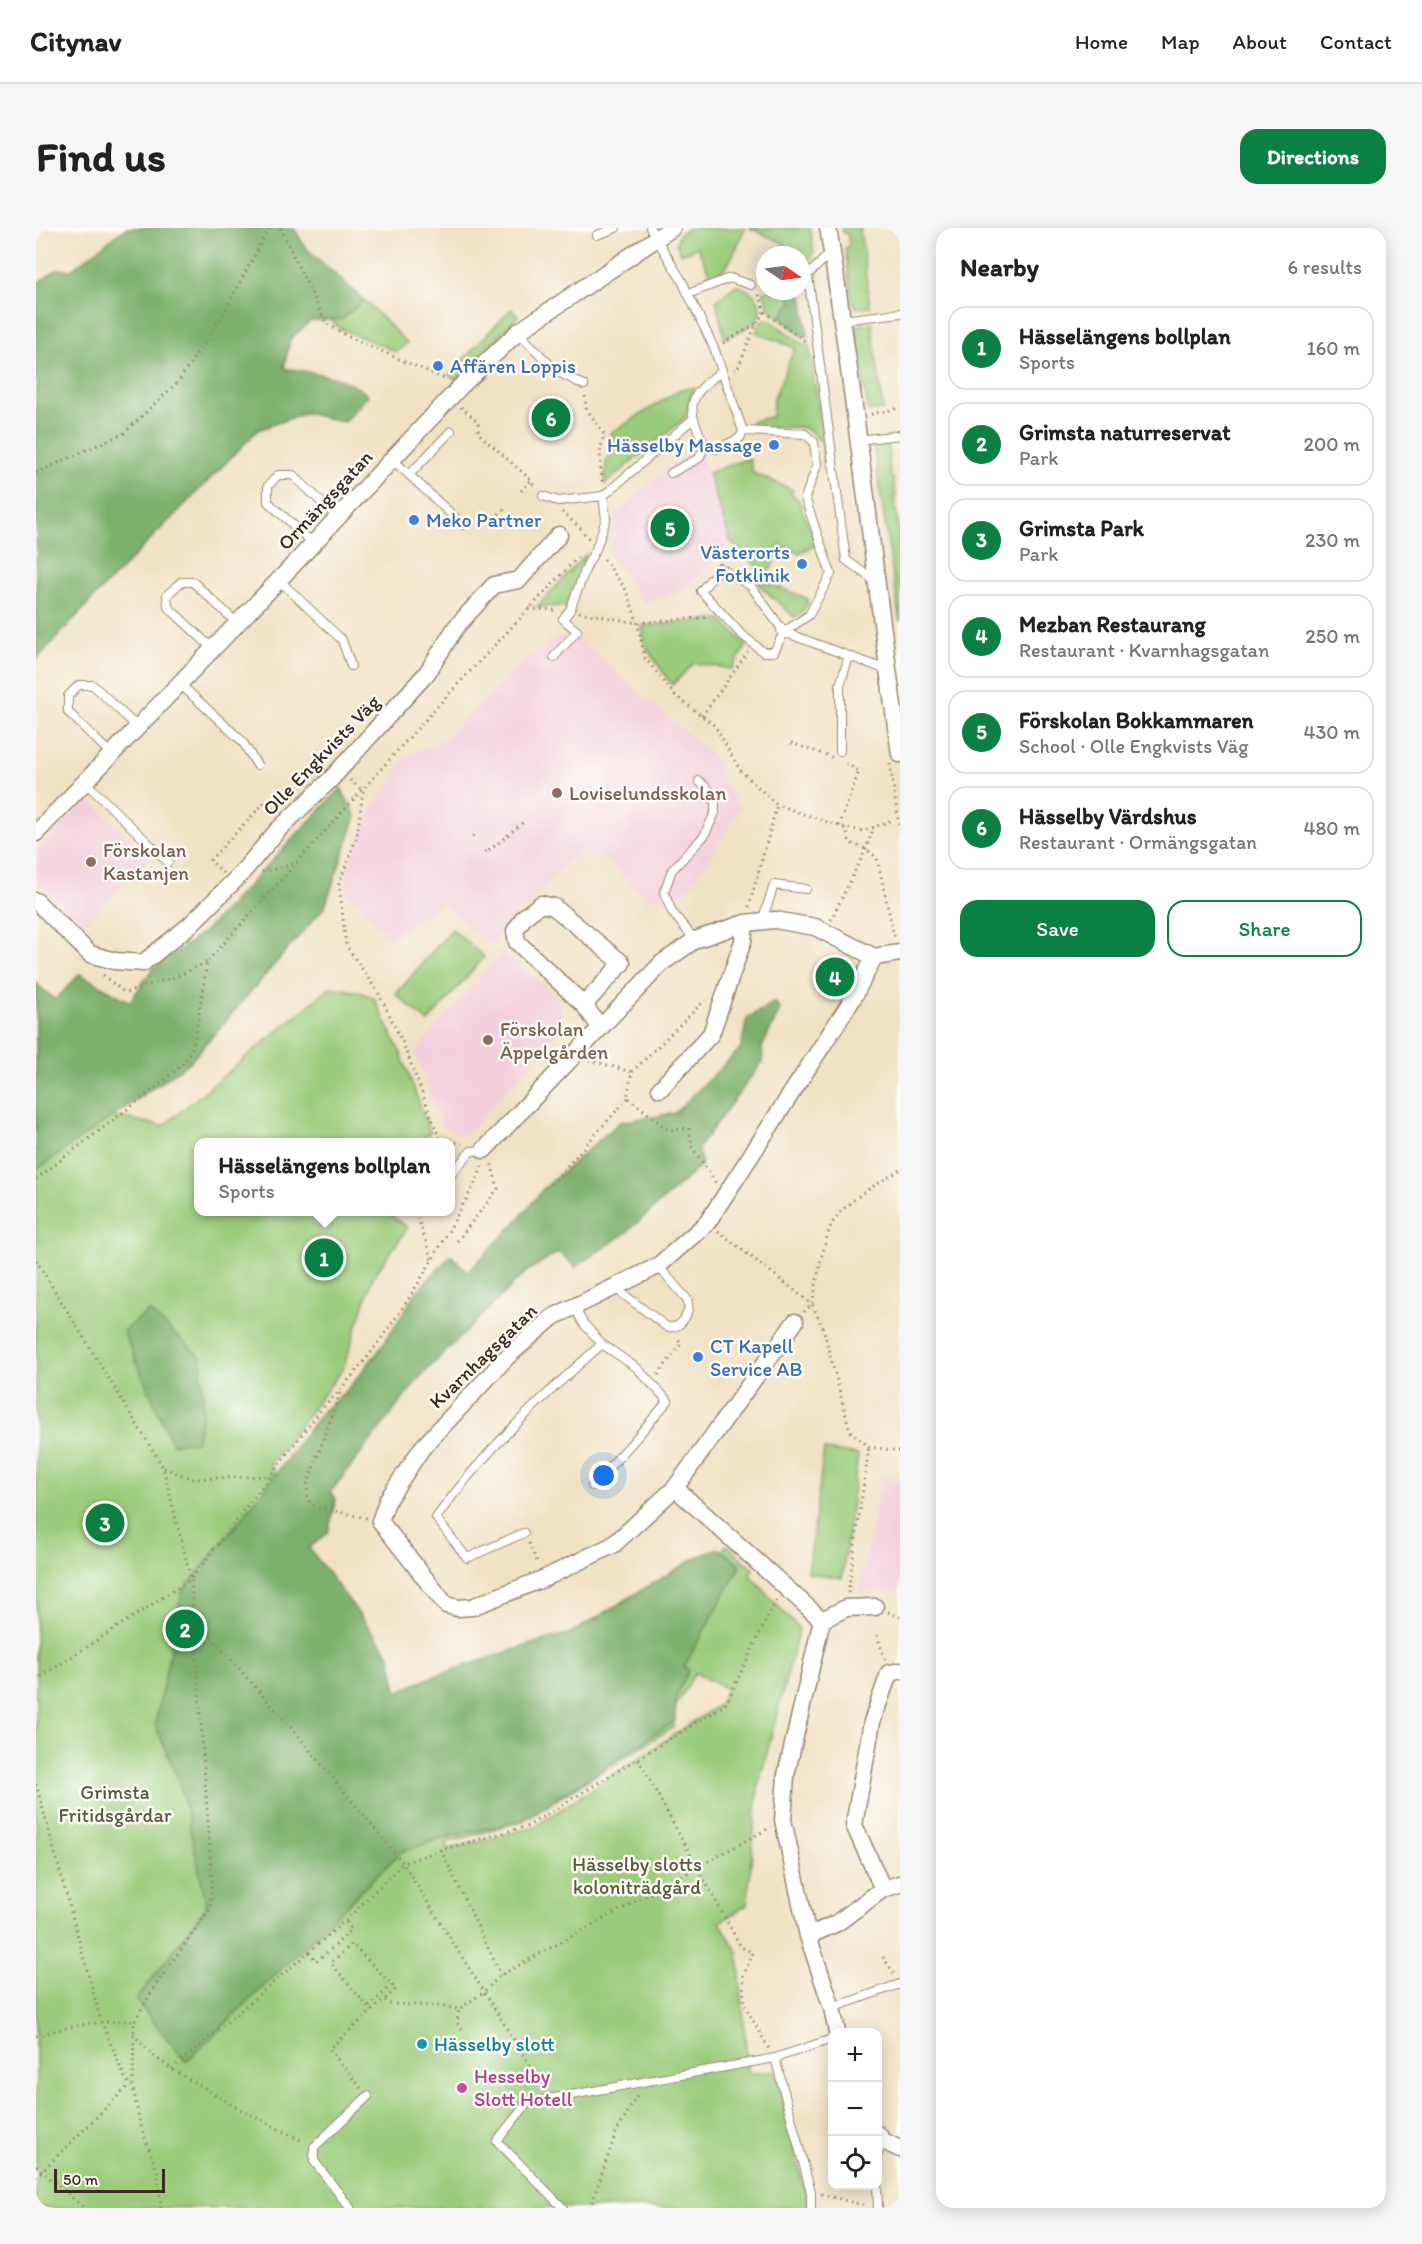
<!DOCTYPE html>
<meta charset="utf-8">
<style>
:root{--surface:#fff;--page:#f6f6f6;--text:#222;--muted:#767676;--line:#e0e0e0;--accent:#0b8043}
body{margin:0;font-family:Itim,sans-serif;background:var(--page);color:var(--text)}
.controls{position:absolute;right:18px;bottom:18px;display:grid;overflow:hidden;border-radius:12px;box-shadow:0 3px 15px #0003}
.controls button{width:54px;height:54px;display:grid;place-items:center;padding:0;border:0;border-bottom:2px solid var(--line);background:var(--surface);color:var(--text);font:30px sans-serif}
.compass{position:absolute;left:720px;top:18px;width:54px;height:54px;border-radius:50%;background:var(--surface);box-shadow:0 3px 15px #0003;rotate:103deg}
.scale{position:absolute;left:18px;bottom:15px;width:111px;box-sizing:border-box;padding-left:6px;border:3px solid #3b2a1e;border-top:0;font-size:16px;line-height:21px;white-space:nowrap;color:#3b2a1e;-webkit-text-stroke:4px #fdfcf7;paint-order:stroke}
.you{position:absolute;left:568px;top:1248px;width:21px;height:21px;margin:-15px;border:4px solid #fff;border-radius:50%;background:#1a73e8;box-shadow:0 0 0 9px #1a73e833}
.badge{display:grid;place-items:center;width:39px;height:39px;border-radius:50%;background:var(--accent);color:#fff;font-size:20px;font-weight:700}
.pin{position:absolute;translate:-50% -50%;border:3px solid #fff;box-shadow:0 2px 6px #0006}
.popup{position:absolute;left:158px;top:910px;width:261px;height:78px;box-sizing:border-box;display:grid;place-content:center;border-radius:12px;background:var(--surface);filter:drop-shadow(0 2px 4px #0005);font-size:20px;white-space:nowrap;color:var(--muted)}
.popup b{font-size:22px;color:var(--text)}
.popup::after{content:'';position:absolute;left:50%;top:100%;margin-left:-12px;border:12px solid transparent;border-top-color:var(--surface)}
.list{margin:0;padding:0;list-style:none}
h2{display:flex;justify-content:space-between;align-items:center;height:78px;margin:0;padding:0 24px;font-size:26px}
h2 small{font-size:20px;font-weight:400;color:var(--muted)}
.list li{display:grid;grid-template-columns:39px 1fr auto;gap:18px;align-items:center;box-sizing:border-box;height:84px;margin:0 12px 12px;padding:0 12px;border:2px solid var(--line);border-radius:18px}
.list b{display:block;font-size:22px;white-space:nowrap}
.list p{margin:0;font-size:20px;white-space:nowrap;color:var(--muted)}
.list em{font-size:20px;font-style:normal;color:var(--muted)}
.actions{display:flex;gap:12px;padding:18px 24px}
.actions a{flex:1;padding:14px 0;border:2px solid var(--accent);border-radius:18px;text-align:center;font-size:21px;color:var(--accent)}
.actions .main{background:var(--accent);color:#fff}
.icon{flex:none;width:33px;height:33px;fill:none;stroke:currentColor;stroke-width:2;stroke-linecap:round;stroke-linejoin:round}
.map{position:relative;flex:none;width:864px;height:1980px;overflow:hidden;border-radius:18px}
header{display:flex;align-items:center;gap:36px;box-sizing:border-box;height:84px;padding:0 30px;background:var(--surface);border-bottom:2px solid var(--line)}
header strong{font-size:28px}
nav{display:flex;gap:33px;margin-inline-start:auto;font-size:21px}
.intro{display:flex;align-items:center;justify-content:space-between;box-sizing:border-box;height:144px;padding:0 36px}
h1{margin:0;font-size:42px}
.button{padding:15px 27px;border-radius:18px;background:var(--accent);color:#fff;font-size:21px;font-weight:700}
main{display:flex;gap:36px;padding:0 36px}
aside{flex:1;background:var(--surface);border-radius:18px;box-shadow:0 3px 15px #0003}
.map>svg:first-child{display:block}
.built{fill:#f4cfdd}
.green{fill:#9bcc7c;stroke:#6b7b4d;stroke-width:1.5;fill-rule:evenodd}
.forest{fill:#7cb06c;stroke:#5c6d45;stroke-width:1.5}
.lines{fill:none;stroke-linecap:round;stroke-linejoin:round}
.service-casing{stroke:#968671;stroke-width:10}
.minor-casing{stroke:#968671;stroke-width:19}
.path{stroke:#968671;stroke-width:3;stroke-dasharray:1.5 4.5;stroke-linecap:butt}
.service{stroke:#fff;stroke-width:8}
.minor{stroke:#fff;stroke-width:16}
.shop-dot{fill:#3f7fe0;stroke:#fdfcf7;stroke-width:2}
.education-dot{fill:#8d6e63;stroke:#fdfcf7;stroke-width:2}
.culture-dot{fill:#0f9aa8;stroke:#fdfcf7;stroke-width:2}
.hotel-dot{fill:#d1479c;stroke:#fdfcf7;stroke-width:2}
.labels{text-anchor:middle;stroke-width:5;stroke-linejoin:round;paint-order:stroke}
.shop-label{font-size:20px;fill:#366cbe;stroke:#fdfcf7;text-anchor:start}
.street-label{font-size:20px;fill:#3b2a1e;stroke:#fdfcf7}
.education-label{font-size:20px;fill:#785e54;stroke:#fdfcf7;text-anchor:start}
.park-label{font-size:20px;fill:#585b3a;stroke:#fdfcf7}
.culture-label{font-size:20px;fill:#0d838f;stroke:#fdfcf7;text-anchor:start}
.hotel-label{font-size:20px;fill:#b23c85;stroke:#fdfcf7;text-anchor:start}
</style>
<header>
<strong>Citynav</strong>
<nav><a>Home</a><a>Map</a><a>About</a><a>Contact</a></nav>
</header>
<div class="intro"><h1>Find us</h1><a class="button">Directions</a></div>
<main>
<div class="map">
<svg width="864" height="1980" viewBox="0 0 864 1980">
<rect width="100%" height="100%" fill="#fdfcf7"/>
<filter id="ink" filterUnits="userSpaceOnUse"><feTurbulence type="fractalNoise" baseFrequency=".0167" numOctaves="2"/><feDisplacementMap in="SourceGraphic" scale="12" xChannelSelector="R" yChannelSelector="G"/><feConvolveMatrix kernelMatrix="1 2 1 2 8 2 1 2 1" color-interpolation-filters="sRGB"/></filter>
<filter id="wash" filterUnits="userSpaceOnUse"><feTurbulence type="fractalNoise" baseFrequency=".008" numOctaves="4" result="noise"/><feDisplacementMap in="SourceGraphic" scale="24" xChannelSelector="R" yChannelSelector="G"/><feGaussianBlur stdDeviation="1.35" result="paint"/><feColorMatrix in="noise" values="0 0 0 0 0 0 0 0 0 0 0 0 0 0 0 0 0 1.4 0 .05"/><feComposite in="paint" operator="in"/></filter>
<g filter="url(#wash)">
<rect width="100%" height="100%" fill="#f1e2c4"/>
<path class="built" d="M664,220L695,314L651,361L608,375L574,326L582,285L629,241Z
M525,408L543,410L681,532L686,551L705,579L666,642L648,666L611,671L568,629L541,624L454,717L406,675L355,710L310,665V644L335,583L371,528L408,511L491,430Z
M52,571L115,629L51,694L41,696V691L35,690V685H30L29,680H24V674H18V669H13V663H8V658H2V653H0V625Z
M467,723L525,772V800L433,905L423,906L410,901L405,896L379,824Z
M845,1249L864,1252V1365L823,1363Z"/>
<path class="green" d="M654,0H709C700,20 695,39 676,51L661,19L645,26L640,15L643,6Z
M713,0H774L778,24L765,47V27H743L748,15Z
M806,0H824L834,79L821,80L816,75L809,20L813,18L811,5H807Z
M700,57C716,62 733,75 719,93C713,100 698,106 689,111L680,73Z
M727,63H754L755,75L744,90L733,81Z
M328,72L371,115L361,124L303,100L295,92L306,91Z
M475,81L482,88L422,151H418L413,147Z
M729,91L734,92L768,117L773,116L791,236H787L786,215L773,202L763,199L719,200L715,193L736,189L737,172L759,120L720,104L723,95Z
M836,95L847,182L832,184L820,101L822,97Z
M658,160L649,190L569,256L570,232L582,220L577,214L575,205L645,161Z
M852,215L854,230H852L855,249L857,250L860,268L858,269L864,311V394L837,217Z
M713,230L717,245L757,262L755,266L762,271L780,317L763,325L744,318L734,343L728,345L695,314L672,245Z
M550,326L536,371L530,378L501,379Z
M724,353L771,370L772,375L764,387L758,389L723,357Z
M684,391L711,417L696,441L658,435L636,457L609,418L606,398Z
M416,701L448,729L392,794L360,766Z
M0,755L72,887L127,898L295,759L324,764L338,770L365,826L394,904L383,914H162V984H358L357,989L372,1000L337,1049L307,1141L234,1236L259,1289L262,1355L371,1493L563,1446L691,1317L717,1341L714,1347L763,1401L722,1559L711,1677L684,1694L702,1725L712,1845L739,1844L773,1980H0ZM659,1445L691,1461L683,1477L498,1599L413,1621L410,1615L486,1593L638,1499L634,1489Z
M788,1222L822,1227L806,1350L772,1345Z"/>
<path class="forest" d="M90,0H258L269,19L328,72L306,91L275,93L254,111L248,140C277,145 308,147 332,167L308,194L269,185L222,202L62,365L0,432V56L22,41L35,42Z
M765,61L772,109L766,108L744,90L755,75L754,63H765Z
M305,560L320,588L289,678L154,834L0,942V755L19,772L44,746L94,774L116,741L168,704Z
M739,774L744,782L726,819L727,833L662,920L666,937L591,1004L539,1039L523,1024L491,1043L384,1149L294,1265L300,1271L292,1305L273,1320L354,1427L361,1464L396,1449L498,1415L535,1405L659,1330L682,1320L705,1337L648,1439L653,1442L640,1469L639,1493L486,1593L406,1610L365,1624L150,1834L100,1772L171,1678L144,1555L119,1497L146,1364L221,1271L286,1184L312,1161L342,1124L380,1065L415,1027L432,1044L484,990L507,961L584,894L639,885L705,820L711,790Z
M113,1083L165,1129L167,1184L160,1214L136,1216L87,1103Z"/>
</g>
<g filter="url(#ink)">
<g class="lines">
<defs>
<path id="service" d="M614,0L646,53L678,120L707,203L704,210L681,221L669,218C651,180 649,170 685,144
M561,7L580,0
M795,24L772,47L810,332L839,353
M652,66L694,50L715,57
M806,92L864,85
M482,104L520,143L548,157
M707,203L769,206L778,214L781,237L769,270L795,346L773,387L748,404L738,424H727L703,404L665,363L684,340L715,358L748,404
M822,212L864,207
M356,231L427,297
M635,245L663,230L669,218
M373,247L415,203
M507,268L522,273L567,268
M277,315L232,274V258L242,247H257L301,289
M243,352L306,412L315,438
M745,403L851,442
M177,421L132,379L131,367L145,354H157L202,396
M518,429L541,403L527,391L534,382L551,337L560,321L570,291L567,268L657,191
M144,456L206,513L221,537
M804,523V457L813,428
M76,527L32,484V468L43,457H57L102,500
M49,554L132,634
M726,693L738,657L770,661
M659,712L636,684L628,664L636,642L668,608L679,585V568L663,553
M414,947L435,923L448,922
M579,1060L631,1099C646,1102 656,1083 651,1071L622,1038
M556,1258L595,1216L632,1173L601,1140L566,1116
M488,1305L431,1330L400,1290C448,1223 504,1171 566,1116L547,1095L538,1078
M796,1780L864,1756
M842,1925L847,1913
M841,1958L842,1980
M314,1980L278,1933V1919L332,1868
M527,1980L461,1913L491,1875L739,1830
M775,1980V1964L739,1830L796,1811"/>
<path id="minor" d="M792,0C821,175 838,351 864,526
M0,605L243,352L425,158L482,104L636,0
M0,673L54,726L79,733L107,735L154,697L203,648L242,602L295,551L391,445L420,399L458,357L483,352L523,307
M548,777L481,714L479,703L488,689L505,676L518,679L586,735L548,777L564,799
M624,861L675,806L707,713L709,695
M448,922L626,735L659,712L709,695L739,692L779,699L838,729
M639,1260L759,1094
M786,1392L810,1380L839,1379
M847,1661L818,1597L836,1494L853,1445L864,1443
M772,1708L801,1695L847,1661L864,1656
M801,1804L796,1780L772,1708L747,1592L750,1547L786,1392L639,1260L577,1317L509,1350L436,1379L422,1380L410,1377L344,1293L352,1271L386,1220L472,1128L517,1089L622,1038L671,995L816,772L838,729L864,725
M842,1906L847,1913L864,1921"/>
</defs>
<use href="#service" class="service-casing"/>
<use href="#minor" class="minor-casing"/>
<path class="path" d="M244,0L290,95L315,110L409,151
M728,84L770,114
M687,115L720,96
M698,142H701L720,96L728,84L725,70L722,66
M549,168L550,180L568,206L564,225L566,254
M425,179L442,194V205L495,252L499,260
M835,186L864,180
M0,245L88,205L142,154L187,86L233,0
M485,263L495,252
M526,284L544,300L553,311
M436,296L455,294L468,281
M568,331L590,362L601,393L609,430L639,467L679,498L704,542L741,577L809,600L828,603L854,593
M493,381L519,382
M543,384L601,395L674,389
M666,488L712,424
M755,515L796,529
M854,536L864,603
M314,552L327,563
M327,563L321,608L303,656L310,717L343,766L366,813L403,909L426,916
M803,598L823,543L807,534
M809,600L814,615L830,621L841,630L859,712
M436,608L438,609
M449,623L450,625L490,592
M226,644L261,635
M187,645L174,632L229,574L238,582L239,585
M713,679L741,577
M795,692L830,621L838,599
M67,747L89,765L144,747L171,734
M553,832L596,844L591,869L633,902L653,900L656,919L680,955
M596,844L669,772
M392,914L403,909
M0,951L118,861L146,837L156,820L160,805L171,734L409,470L542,329
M515,956L592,870
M380,984L396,1033
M682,1003L776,1076L787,1100L814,1203L833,1219L864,1223
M421,1013L462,961L455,934
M0,1032L127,1239L155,1351L176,1653L174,1681L123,1752L98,1793L97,1860L104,1895L122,1946L125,1980
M768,1084L776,1076C781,1054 786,1018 795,998C804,976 844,954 864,942
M622,1147L645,1116L641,1108
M304,1165L271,1257L272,1272L279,1279L331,1290
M128,1240L157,1251L235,1248
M493,1315L502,1336
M812,1365L833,1219
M852,1384L864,1389
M159,1391L253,1497L367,1635L509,1861
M841,1407L849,1432
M0,1452L155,1351L284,1183C341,1126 384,1056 422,986C429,971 443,953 446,936
M602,1531L705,1719L717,1725L707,1748L708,1776L733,1821
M0,1556L65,1793L89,1850L95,1859
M405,1622L465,1747
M273,1724L280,1733L299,1718L315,1701L309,1693
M847,1729L859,1747
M349,1772L353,1776L402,1778L423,1781
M333,1779L355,1757
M426,1801L421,1795L423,1781L448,1764L465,1747L735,1599
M97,1806L116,1827L136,1841L198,1878L268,1914
M0,1808C36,1797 61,1793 98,1793
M136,1841L309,1693L367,1635L405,1622L492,1598L689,1477L741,1370
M325,1860L293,1821L360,1761L316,1716L295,1735L335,1783
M0,1938L48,1980
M0,1949L94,1856
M785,1966L830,1978
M554,1980L580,1905L602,1866"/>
<use href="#service" class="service"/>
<use href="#minor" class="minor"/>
</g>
</g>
<g class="shop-dot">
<circle cx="402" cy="138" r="6"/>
<circle cx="738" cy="217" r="6"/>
<circle cx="378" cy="292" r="6"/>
<circle cx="766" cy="336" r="6"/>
<circle cx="662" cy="1129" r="6"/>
</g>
<g class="education-dot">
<circle cx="521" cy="565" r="6"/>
<circle cx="55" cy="634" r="6"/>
<circle cx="452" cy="812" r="6"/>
</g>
<circle class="culture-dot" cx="386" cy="1816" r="6"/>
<circle class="hotel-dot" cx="426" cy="1860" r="6"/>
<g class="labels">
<g class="shop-label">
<text x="414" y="145">Affären Loppis</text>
<text x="726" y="224" text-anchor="end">Hässelby Massage</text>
<text x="390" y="299">Meko Partner</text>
<text x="754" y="331" text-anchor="end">Västerorts<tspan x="754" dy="23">Fotklinik</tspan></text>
<text x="674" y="1125">CT Kapell<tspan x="674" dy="23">Service AB</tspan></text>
</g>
<g class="street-label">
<text transform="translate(289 272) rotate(-47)" y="7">Ormängsgatan</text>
<text transform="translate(285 527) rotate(-46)" y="7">Olle Engkvists Väg</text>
<text transform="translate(447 1128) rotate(-44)" y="7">Kvarnhagsgatan</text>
</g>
<g class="education-label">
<text x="533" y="572">Loviselundsskolan</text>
<text x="67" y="629">Förskolan<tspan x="67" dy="23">Kastanjen</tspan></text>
<text x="464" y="808">Förskolan<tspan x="464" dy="23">Äppelgården</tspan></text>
</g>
<g class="park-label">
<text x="79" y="1571">Grimsta<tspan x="79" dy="23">Fritidsgårdar</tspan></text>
<text x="601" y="1643">Hässelby slotts<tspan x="601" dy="23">koloniträdgård</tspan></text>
</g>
<g class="culture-label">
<text x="398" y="1823">Hässelby slott</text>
</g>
<g class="hotel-label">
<text x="438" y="1855">Hesselby<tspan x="438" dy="23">Slott Hotell</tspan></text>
</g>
</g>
</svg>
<div class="controls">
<button>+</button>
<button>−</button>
<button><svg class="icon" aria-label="locate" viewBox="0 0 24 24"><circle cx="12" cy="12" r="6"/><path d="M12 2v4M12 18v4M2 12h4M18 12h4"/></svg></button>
</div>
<svg class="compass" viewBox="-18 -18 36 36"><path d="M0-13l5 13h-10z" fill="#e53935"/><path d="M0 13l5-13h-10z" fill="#767676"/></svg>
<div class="scale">50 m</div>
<div class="you"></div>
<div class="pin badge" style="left:288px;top:1030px">1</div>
<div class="popup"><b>Hässelängens bollplan</b>Sports</div>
<div class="pin badge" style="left:149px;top:1401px">2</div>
<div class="pin badge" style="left:69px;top:1295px">3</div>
<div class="pin badge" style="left:799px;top:749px">4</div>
<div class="pin badge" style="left:634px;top:300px">5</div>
<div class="pin badge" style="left:515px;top:190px">6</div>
</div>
<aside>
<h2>Nearby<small>6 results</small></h2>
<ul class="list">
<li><span class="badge">1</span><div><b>Hässelängens bollplan</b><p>Sports</p></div><em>160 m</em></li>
<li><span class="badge">2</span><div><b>Grimsta naturreservat</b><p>Park</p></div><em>200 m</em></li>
<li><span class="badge">3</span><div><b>Grimsta Park</b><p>Park</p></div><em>230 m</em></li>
<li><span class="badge">4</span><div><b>Mezban Restaurang</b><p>Restaurant · Kvarnhagsgatan</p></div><em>250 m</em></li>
<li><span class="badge">5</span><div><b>Förskolan Bokkammaren</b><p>School · Olle Engkvists Väg</p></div><em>430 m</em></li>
<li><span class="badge">6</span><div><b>Hässelby Värdshus</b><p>Restaurant · Ormängsgatan</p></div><em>480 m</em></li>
</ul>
<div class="actions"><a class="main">Save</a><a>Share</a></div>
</aside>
</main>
